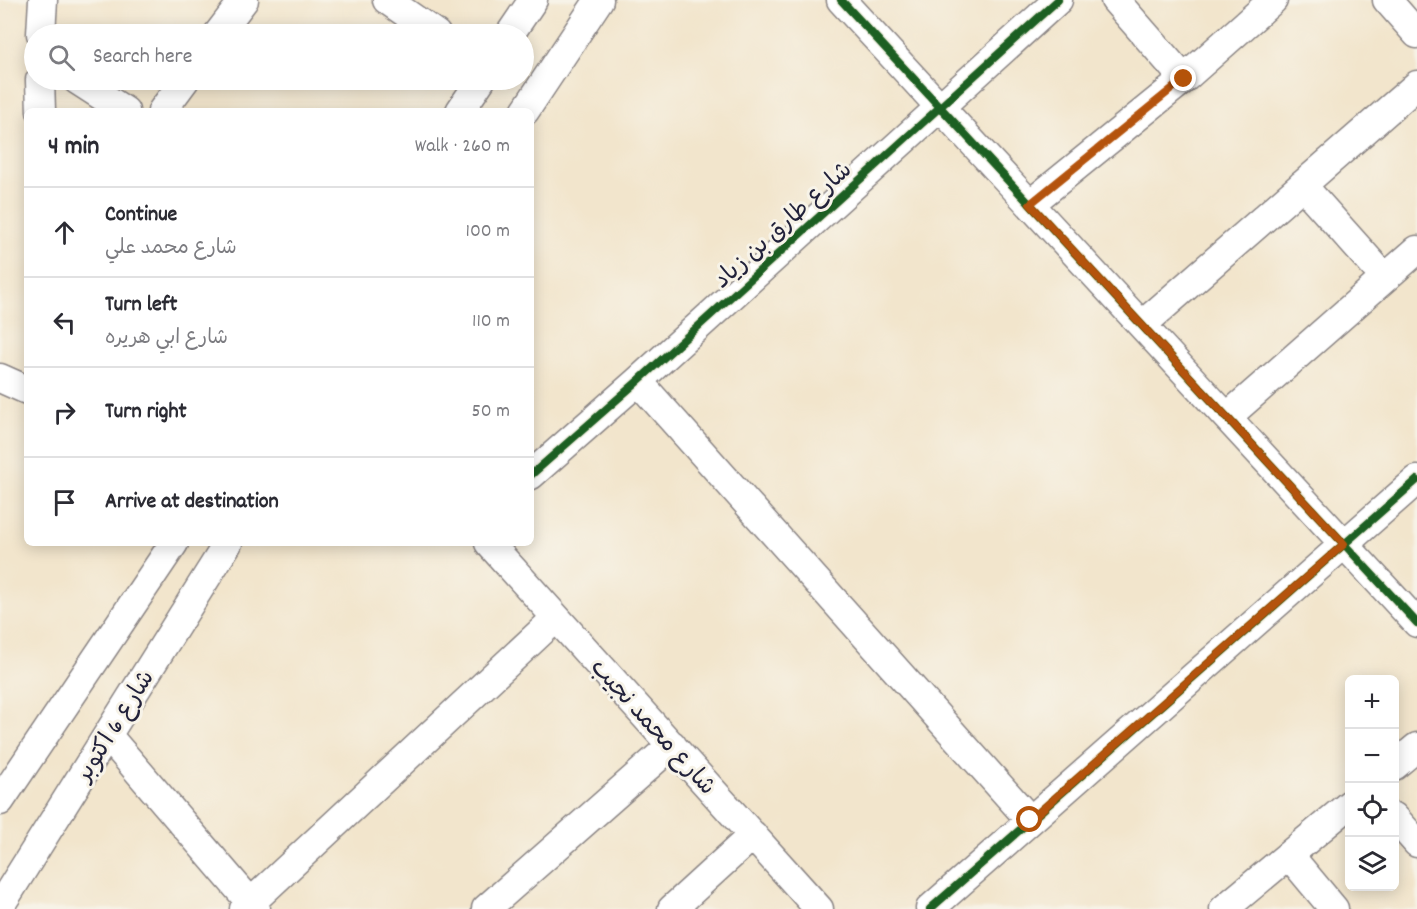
<!DOCTYPE html>
<meta charset="utf-8">
<style>
:root{--surface:#fff;--page:#f7f7f7;--text:#2b2b33;--muted:#7c7c81;--line:#e1e1e2}
body{margin:0;font-family:Dekko,"Playpen Sans Arabic",sans-serif;background:var(--page);color:var(--text)}
.controls{position:absolute;right:18px;bottom:18px;display:grid;overflow:hidden;border-radius:9px;box-shadow:0 3px 15px #0003}
.controls button{width:54px;height:54px;display:grid;place-items:center;padding:0;border:0;border-bottom:2px solid var(--line);background:var(--surface);color:var(--text);font:30px sans-serif}
.stop{position:absolute;width:18px;height:18px;margin:-14px;border:4px solid #b45309;border-radius:50%;background:#fff}
.stop.end{background:#b45309;border-color:#fff;box-shadow:0 2px 6px #0008}
.list{margin:0;padding:0;list-style:none}
h2{display:flex;justify-content:space-between;align-items:center;height:78px;margin:0;padding:0 24px;font-size:26px}
h2 small{font-size:20px;font-weight:400;color:var(--muted)}
.list li{display:grid;grid-template-columns:39px 1fr auto;gap:18px;align-items:center;box-sizing:border-box;height:90px;padding:0 24px;border-top:2px solid var(--line)}
.list b{display:block;font-size:22px;white-space:nowrap}
.list p{margin:0;font-size:20px;white-space:nowrap;color:var(--muted)}
.list em{font-size:20px;font-style:normal;color:var(--muted)}
.icon{flex:none;width:33px;height:33px;fill:none;stroke:currentColor;stroke-width:2;stroke-linecap:round;stroke-linejoin:round}
.map{position:relative;flex:none;width:1417px;height:909px;overflow:hidden}
.search{position:absolute;background:var(--surface);box-shadow:0 3px 15px #0003;left:24px;top:24px;width:510px;height:66px;display:flex;align-items:center;gap:15px;box-sizing:border-box;padding:0 21px;border-radius:33px;color:var(--muted);font-size:22px}
.panel{position:absolute;background:var(--surface);box-shadow:0 3px 15px #0003;left:24px;top:108px;width:510px;height:438px;border-radius:9px}
.map>svg:first-child{display:block}
.lines{fill:none;stroke-linecap:round;stroke-linejoin:round}
.minor-casing{stroke:#8a8484;stroke-width:31}
.minor{stroke:#fff;stroke-width:28}
.cycleway-casing{stroke:#f7f3e8;stroke-width:11}
.cycleway{stroke:#1b5e20;stroke-width:8}
.route{stroke:#b45309;stroke-width:8}
.labels{text-anchor:middle;stroke-width:6;stroke-linejoin:round;paint-order:stroke}
.street-label{font-size:24px;fill:#22223b;stroke:#f7f3e8}
</style>
<div class="map">
<svg width="1417" height="909" viewBox="0 0 1417 909">
<rect width="100%" height="100%" fill="#f7f3e8"/>
<filter id="ink" filterUnits="userSpaceOnUse"><feTurbulence type="fractalNoise" baseFrequency=".0167" numOctaves="2"/><feDisplacementMap in="SourceGraphic" scale="12" xChannelSelector="R" yChannelSelector="G"/><feConvolveMatrix kernelMatrix="1 2 1 2 8 2 1 2 1" color-interpolation-filters="sRGB"/></filter>
<filter id="wash" filterUnits="userSpaceOnUse"><feTurbulence type="fractalNoise" baseFrequency=".008" numOctaves="4" result="noise"/><feDisplacementMap in="SourceGraphic" scale="24" xChannelSelector="R" yChannelSelector="G"/><feGaussianBlur stdDeviation="1.35" result="paint"/><feColorMatrix in="noise" values="0 0 0 0 0 0 0 0 0 0 0 0 0 0 0 0 0 1.4 0 .05"/><feComposite in="paint" operator="in"/></filter>
<g filter="url(#wash)">
<rect width="100%" height="100%" fill="#f2e5cc"/>
</g>
<g filter="url(#ink)">
<g class="lines">
<defs>
<path id="minor" d="M387,0L436,34
M841,0L1417,623
M1115,0L1184,79
M1387,0L1417,34
M41,34L43,0
M218,34L244,0
M510,34L533,0
M40,80L41,111
M77,80L125,111
M162,111L185,80
M460,111L481,80
M525,111L599,0
M1302,185L1385,278
M1030,204L1184,79L1273,0
M1142,325L1417,85
M0,378L27,390
M638,381L1030,820
M1227,417L1417,250
M531,475L638,381L1058,0
M489,543L819,909
M108,736L256,909
M1394,766L1417,747
M0,801L174,543
M1394,817L1417,843
M1289,855L1334,909
M0,906L228,543
M244,909L556,618
M486,909L672,745
M672,909L753,835
M930,909L1417,480
M1224,909L1350,804"/>
</defs>
<use href="#minor" class="minor-casing"/>
<use href="#minor" class="minor"/>
<defs>
<path id="cycleway" d="M841,0L1417,623
M531,475L638,381L1058,0
M930,909L1417,480"/>
</defs>
<use href="#cycleway" class="cycleway-casing"/>
<use href="#cycleway" class="cycleway"/>
</g>
</g>
<g class="lines" filter="url(#ink)">
<path class="route" d="M1030,820L1344,544L1030,204L1184,79"/>
</g>
<g class="labels">
<g class="street-label">
<text transform="translate(782 224) rotate(-42)" y="8">شارع طارق بن زياد</text>
<text transform="translate(114 725) rotate(-58)" y="8">شارع 6 اكتوبر</text>
<text transform="translate(654 726) rotate(48)" y="8">شارع محمد نجيب</text>
</g>
</g>
</svg>
<div class="controls">
<button>+</button>
<button>−</button>
<button><svg class="icon" aria-label="locate" viewBox="0 0 24 24"><circle cx="12" cy="12" r="6"/><path d="M12 2v4M12 18v4M2 12h4M18 12h4"/></svg></button>
<button><svg class="icon" aria-label="layers" viewBox="0 0 24 24"><path d="M12 4l9 5-9 5-9-5zM3 14l9 5 9-5"/></svg></button>
</div>
<div class="stop" style="left:1030px;top:820px"></div>
<div class="stop end" style="left:1184px;top:79px"></div>
<div class="search"><svg class="icon" aria-label="search" viewBox="0 0 24 24"><circle cx="10" cy="10" r="6"/><path d="M15 15l6 6"/></svg>Search here</div>
<section class="panel">
<h2>4 min<small>Walk · 260 m</small></h2>
<ul class="list">
<li><svg class="icon" aria-label="ahead" viewBox="0 0 24 24"><path d="M12 20V5M6 11l6-6 6 6"/></svg><div><b>Continue</b><p>شارع محمد علي</p></div><em>100 m</em></li>
<li><svg class="icon" aria-label="left" viewBox="0 0 24 24"><path d="M17 20v-9H6M10 6l-5 5 5 5"/></svg><div><b>Turn left</b><p>شارع ابي هريره</p></div><em>110 m</em></li>
<li><svg class="icon" aria-label="right" viewBox="0 0 24 24"><path d="M7 20v-9h11M14 6l5 5-5 5"/></svg><div><b>Turn right</b></div><em>50 m</em></li>
<li><svg class="icon" aria-label="arrive" viewBox="0 0 24 24"><path d="M6 21V4h12l-3 4 3 4H6"/></svg><div><b>Arrive at destination</b></div></li>
</ul>
</section>
</div>
